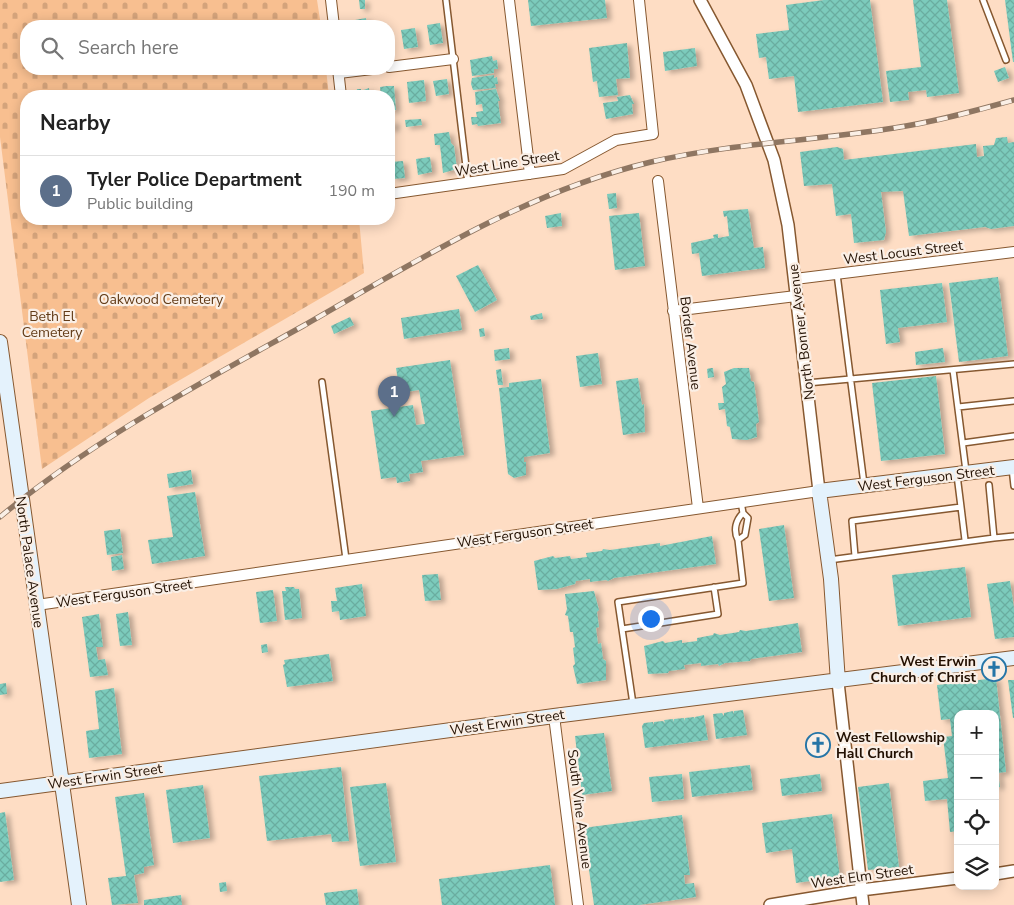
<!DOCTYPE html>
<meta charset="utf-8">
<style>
:root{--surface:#fff;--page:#f6f6f6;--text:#222;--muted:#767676;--line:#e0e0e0;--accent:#0b8043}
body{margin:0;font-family:"Nunito Sans",sans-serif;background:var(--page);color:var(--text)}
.controls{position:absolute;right:15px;bottom:15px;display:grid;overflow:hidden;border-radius:10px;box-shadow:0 2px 12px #0003}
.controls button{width:45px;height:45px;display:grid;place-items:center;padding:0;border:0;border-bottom:1px solid var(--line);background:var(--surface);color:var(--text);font:25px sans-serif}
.you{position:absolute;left:650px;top:618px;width:18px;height:18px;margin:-12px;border:4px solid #fff;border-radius:50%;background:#1a73e8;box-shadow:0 0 0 8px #1a73e833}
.badge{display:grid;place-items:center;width:32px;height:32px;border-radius:50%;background:var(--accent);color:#fff;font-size:16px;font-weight:700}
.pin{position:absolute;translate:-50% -41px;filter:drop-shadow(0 1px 2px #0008)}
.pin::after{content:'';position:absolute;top:26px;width:18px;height:15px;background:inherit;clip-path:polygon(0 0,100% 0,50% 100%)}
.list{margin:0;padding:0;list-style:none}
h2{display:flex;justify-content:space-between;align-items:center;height:65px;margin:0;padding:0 20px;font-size:21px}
h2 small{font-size:16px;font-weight:400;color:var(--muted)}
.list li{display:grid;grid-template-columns:32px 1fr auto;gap:15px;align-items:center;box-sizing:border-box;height:70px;padding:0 20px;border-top:1px solid var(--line)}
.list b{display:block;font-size:19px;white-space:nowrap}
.list p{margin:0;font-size:16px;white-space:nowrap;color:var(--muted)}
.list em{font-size:16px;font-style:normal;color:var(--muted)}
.icon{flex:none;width:28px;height:28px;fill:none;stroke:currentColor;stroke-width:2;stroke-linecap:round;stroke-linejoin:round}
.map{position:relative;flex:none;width:1014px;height:905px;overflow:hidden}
.search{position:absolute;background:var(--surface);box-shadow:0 2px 12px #0003;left:20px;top:20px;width:375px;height:55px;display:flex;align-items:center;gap:12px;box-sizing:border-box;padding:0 18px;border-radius:20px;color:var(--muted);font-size:19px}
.panel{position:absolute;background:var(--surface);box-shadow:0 2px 12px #0003;left:20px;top:90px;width:375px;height:135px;border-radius:20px}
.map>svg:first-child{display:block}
.cemetery{fill:url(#cemetery-stones)}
.building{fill:url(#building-cross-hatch);filter:url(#shadow)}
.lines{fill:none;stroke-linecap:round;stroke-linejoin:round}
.service-casing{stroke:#865830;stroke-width:8}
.minor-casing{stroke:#865830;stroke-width:12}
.tertiary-casing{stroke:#865830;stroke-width:14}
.secondary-casing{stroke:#865830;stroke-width:16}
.service{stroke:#fff;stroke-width:5}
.minor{stroke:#fff;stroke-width:10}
.tertiary{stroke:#fff;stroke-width:11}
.secondary{stroke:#e4f2fc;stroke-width:14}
.rail-casing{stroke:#8f7662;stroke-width:5.5}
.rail{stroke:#faefe6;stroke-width:4;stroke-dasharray:11;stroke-linecap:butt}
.labels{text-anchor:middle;stroke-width:4.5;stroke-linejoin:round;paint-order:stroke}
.street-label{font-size:14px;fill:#221002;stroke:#faefe6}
.park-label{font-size:14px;fill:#633c18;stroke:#faefe6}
.poi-label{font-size:14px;font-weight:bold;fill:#221002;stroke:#faefe6;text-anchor:end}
</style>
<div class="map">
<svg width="1014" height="905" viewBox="0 0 1014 905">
<defs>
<pattern id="cemetery-stones" width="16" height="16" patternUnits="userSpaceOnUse" patternTransform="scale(1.25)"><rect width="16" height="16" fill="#f8bf90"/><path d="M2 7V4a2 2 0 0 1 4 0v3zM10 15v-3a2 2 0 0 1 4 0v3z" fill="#d4a37b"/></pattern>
<pattern id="building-cross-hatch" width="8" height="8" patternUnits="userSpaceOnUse" patternTransform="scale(1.25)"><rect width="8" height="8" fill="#7bcbbc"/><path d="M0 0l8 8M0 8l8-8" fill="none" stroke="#6aada0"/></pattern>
<filter id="shadow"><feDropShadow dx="4.5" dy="2.5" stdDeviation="2.5" flood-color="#0004"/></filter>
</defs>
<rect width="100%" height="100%" fill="#feddc4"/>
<path class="cemetery" d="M0,0H317L321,26H26V69H326L329,96H26V219H359L364,273L149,398L42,469L0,137Z"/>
<path class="building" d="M359,0H365V9H360Z
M528,0H605L607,18L531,26Z
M824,0H870L883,102L798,112L794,76L769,79L766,57L759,58L756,34L789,30L786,5Z
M913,0H947L959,93L927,97L926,90L908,92L909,100L890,102L886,71L921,67Z
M1005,0H1014V62H1013Z
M366,18L367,26H356L355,20Z
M440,23L443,43L430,45L427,25Z
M415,28L418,47L404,49L401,30Z
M627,43L630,78L616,79L618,95L599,97L597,81L593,82L589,48Z
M695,48L697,66L665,71L663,52Z
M492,56L493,61L497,60L498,69H494V73L472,76L470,60Z
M1005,67L1009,78L998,82L994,71Z
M494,75V78L497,77L498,84H495L496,88L473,90L471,84L472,78Z
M447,79L449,94L436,96L433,81Z
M424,80L426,101L409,103L407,82Z
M387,86H394L396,110L389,111V96H381L380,87Z
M369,88L370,96H356L357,89H361V91Z
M496,89L500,101H498L501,123L478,126L477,124L472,125L471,117H477L476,112L483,111L482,104L476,105L475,92Z
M630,95L634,104H632L633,114L606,119L603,103L618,101L617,97Z
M421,119L422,125L406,127L405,120Z
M395,121V129H389V122Z
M449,132L451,143L454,146L457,169L443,173L440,145H435L434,134Z
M1007,137L1008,143L1014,142V226L991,229L985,227L909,236L903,191L881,192L886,232L884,240L854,243L851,214L836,216L832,184L804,186L800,152L837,147L843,149L844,160L976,144L977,157L984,156L983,146L994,145L996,138Z
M430,157L432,172L418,175L416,159Z
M403,161L405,178L393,179L391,162Z
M616,193L617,208L609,209L607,194Z
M748,209L754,248L763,247L765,268L702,276L699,253L692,254L691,243L714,238L713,235L718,234V238L729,236L727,216L724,217L723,211Z
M561,213L562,226L547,228L545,216Z
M639,213L645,266L615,270L609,216Z
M478,265L497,300L475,312L456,276Z
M998,277L1008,356L959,362L949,283Z
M942,283L947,322L898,328L900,342L886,344L880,290Z
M459,309L462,330L404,339L401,318Z
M542,313L543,319L531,320L530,316Z
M350,317L354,325L334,334L331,326Z
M484,328L485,336L480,337L479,329Z
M509,348L510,359L495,361L494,350Z
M943,348L945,362L916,365L915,352Z
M598,353L602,384L580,387L576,356Z
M450,360L464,455L421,461L423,472L409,474L410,481L397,483L396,477L381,479L371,411L413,405L416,425L425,424L419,390L400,393L396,368Z
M711,368H713L714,377L708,378L707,369Z
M734,368H749L751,381L754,382L759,422L756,424L757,437L747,440L732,439L730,427L727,426L725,409L719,410L718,403H724L722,387L726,384L724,372Z
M501,369L503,385H498L496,370Z
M936,376L945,454L881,461L872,383Z
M638,378L642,405L644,404L645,432L623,435L616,381Z
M541,379L550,453L524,457V462H526V475L514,478L508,474L499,388L509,387V383Z
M191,470L193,484L169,488L167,474Z
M195,492L205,556L152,564L148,540L173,537L167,496Z
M784,525L794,598L769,601L759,529Z
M120,529L123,553L107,555L104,531Z
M712,536L716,564L614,578L608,581L606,580L590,582V579L576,581L575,584L557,589L538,590L534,561L553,556L555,558L570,556L571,559L587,557L586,553L602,551L603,549L610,550L660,543V546Z
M122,555L124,569L112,571L111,557Z
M965,567L971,617L898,626L892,575Z
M438,574L441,600L425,601L422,575Z
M1010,581L1014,608V637L995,639L987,584Z
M362,584L366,616L340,620L339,611L332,612L331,601H337L335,588Z
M285,587H294L295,589H299L302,618L285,620L282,591H286Z
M273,590L277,621L260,623L256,592Z
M594,591L599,610L597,612L599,627L596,628L598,644L601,643L603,659L606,661V680L577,684L573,666L575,664L573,648L575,647L573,632H570L568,616L565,615L567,609L565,594Z
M128,612L132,645L120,646L116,614Z
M99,614L103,647H96L98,660L105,659L108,675L90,677L82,617Z
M798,623L802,652L751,659L750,661L725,663L719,666L718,664L701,666V663L684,665L685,669L669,671L668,673L648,674L644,646L663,641L665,643L682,640V643L697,641V638L713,635L714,633L720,635L739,632L740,630L746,631Z
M267,644L268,652L262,653L261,645Z
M329,654L333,681L287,687L283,665L285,664L284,660Z
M996,678L1006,772L998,773L1000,787H995V714H958V831L950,832L947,799L925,801L923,781L948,778L943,737L952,736L950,719L941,720L937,685Z
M1008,680H1014V718H1013Z
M6,683L7,694L0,695V684Z
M114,688L122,754L89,758L86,731L99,729L95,691Z
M743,710L747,735L716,739L713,714L722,713L724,716V713L733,711L734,714V711Z
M704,715L708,740L645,748L642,726L644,723L653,722L654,725V722L663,721L665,723L664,720L673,719L674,722V719L684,718V721L685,718L694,717L695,719V717Z
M604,733L612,791L582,795L575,736Z
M750,765L753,790L692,797L689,772Z
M341,767L349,841L332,842L331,834L267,841L259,776Z
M682,774L684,799L652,802L649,777Z
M820,774L822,791L782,796L780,779Z
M386,783L396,862L360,866L350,787Z
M889,783L899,867L868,870L858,787Z
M203,785L210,838L173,843L166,790Z
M144,793L154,865L144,867V873L134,875L138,903L112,905L108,878L126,876L115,797Z
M5,812L14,880L0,882V813Z
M832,814L840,877L796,883L792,849L766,853L762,823Z
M682,815L690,875H684L685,884L694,883L696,897L639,905H594L583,828Z
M550,865L555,905H442L439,879Z
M226,882L227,891L220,892L219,883Z
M357,889L359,905H326L324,893Z
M181,895L182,905H144V900Z"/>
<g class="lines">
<defs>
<path id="service" d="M446,0L468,183
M983,0L1006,60
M837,274L864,484
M953,370L966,471
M322,382L346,559
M807,383L1014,364
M958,407L1014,401
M963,443L1014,436
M1012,468L1014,486
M957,475L961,507
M994,538L1014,536
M738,540L745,535L748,518L743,513L741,502
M855,556L852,521L961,507L965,540
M829,560L994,538L989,485
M622,629L718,614L714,587
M633,704L618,602L743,583L738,540C733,530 736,520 743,513"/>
<path id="minor" d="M331,0L334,26
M509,0L530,174
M389,67L453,59
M338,69L341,96
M339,73L372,69
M658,181L698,508
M389,194L563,169L616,140L653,134L639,0
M795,279L1014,252
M673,311L796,296
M37,605L819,491
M554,716L578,905"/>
<path id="tertiary" d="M700,0L746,85L774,160L788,225L819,491
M838,682L863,905
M995,874L1014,871
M770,905L861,890L958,878"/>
<path id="secondary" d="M0,342L79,905
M838,682L831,579L819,491L1014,467
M0,791L554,716L1014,658"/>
</defs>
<use href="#service" class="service-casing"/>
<use href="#minor" class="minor-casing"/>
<use href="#tertiary" class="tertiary-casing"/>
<use href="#secondary" class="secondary-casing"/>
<use href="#service" class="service"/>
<use href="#minor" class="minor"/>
<use href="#tertiary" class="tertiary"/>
<use href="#secondary" class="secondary"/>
<defs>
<path id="rail" d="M0,517C91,441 199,384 303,326C413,263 525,192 651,162C731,143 813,141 894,128C935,122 975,111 1014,100"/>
</defs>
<use href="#rail" class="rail-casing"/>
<use href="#rail" class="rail"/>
</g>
<defs>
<symbol id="church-ring" viewBox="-11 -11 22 22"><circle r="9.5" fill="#faefe6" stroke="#2575a7" stroke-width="1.5"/><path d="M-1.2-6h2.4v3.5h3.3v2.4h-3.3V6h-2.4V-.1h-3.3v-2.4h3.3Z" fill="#2575a7"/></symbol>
</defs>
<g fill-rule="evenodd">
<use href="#church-ring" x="980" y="655" width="28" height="28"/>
<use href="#church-ring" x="804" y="731" width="28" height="28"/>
</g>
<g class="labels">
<g class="street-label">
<text transform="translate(507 163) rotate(-9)" y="5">West Line Street</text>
<text transform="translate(903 252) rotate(-7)" y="5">West Locust Street</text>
<text transform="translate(801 332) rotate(-97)" y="5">North Bonner Avenue</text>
<text transform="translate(691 343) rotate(83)" y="5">Border Avenue</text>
<text transform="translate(926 478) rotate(-7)" y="5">West Ferguson Street</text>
<text transform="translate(525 533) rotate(-8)" y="5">West Ferguson Street</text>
<text transform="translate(30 562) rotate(82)" y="5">North Palace Avenue</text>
<text transform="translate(124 593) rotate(-8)" y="5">West Ferguson Street</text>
<text transform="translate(507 722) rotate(-8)" y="5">West Erwin Street</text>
<text transform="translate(105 776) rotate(-8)" y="5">West Erwin Street</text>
<text transform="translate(580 809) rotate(83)" y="5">South Vine Avenue</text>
<text transform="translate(862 876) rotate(-8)" y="5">West Elm Street</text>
</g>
<g class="park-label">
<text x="161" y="304">Oakwood Cemetery</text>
<text x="52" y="321">Beth El<tspan x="52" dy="16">Cemetery</tspan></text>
</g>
<g class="poi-label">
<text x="976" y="666">West Erwin<tspan x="976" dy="16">Church of Christ</tspan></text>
<text x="836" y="742" text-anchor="start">West Fellowship<tspan x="836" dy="16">Hall Church</tspan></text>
</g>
</g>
</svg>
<div class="controls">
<button>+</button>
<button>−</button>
<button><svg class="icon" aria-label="locate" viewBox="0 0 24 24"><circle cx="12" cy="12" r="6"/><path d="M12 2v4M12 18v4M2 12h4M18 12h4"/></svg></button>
<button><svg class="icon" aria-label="layers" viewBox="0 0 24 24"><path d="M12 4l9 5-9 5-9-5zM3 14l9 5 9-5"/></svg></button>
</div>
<div class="you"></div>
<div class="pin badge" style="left:394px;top:417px;background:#5c6f8a">1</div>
<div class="search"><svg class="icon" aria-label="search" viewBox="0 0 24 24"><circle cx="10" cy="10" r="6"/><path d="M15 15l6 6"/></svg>Search here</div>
<section class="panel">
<h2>Nearby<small></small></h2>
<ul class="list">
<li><span class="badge" style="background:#5c6f8a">1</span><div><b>Tyler Police Department</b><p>Public building</p></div><em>190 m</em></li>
</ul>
</section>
</div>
